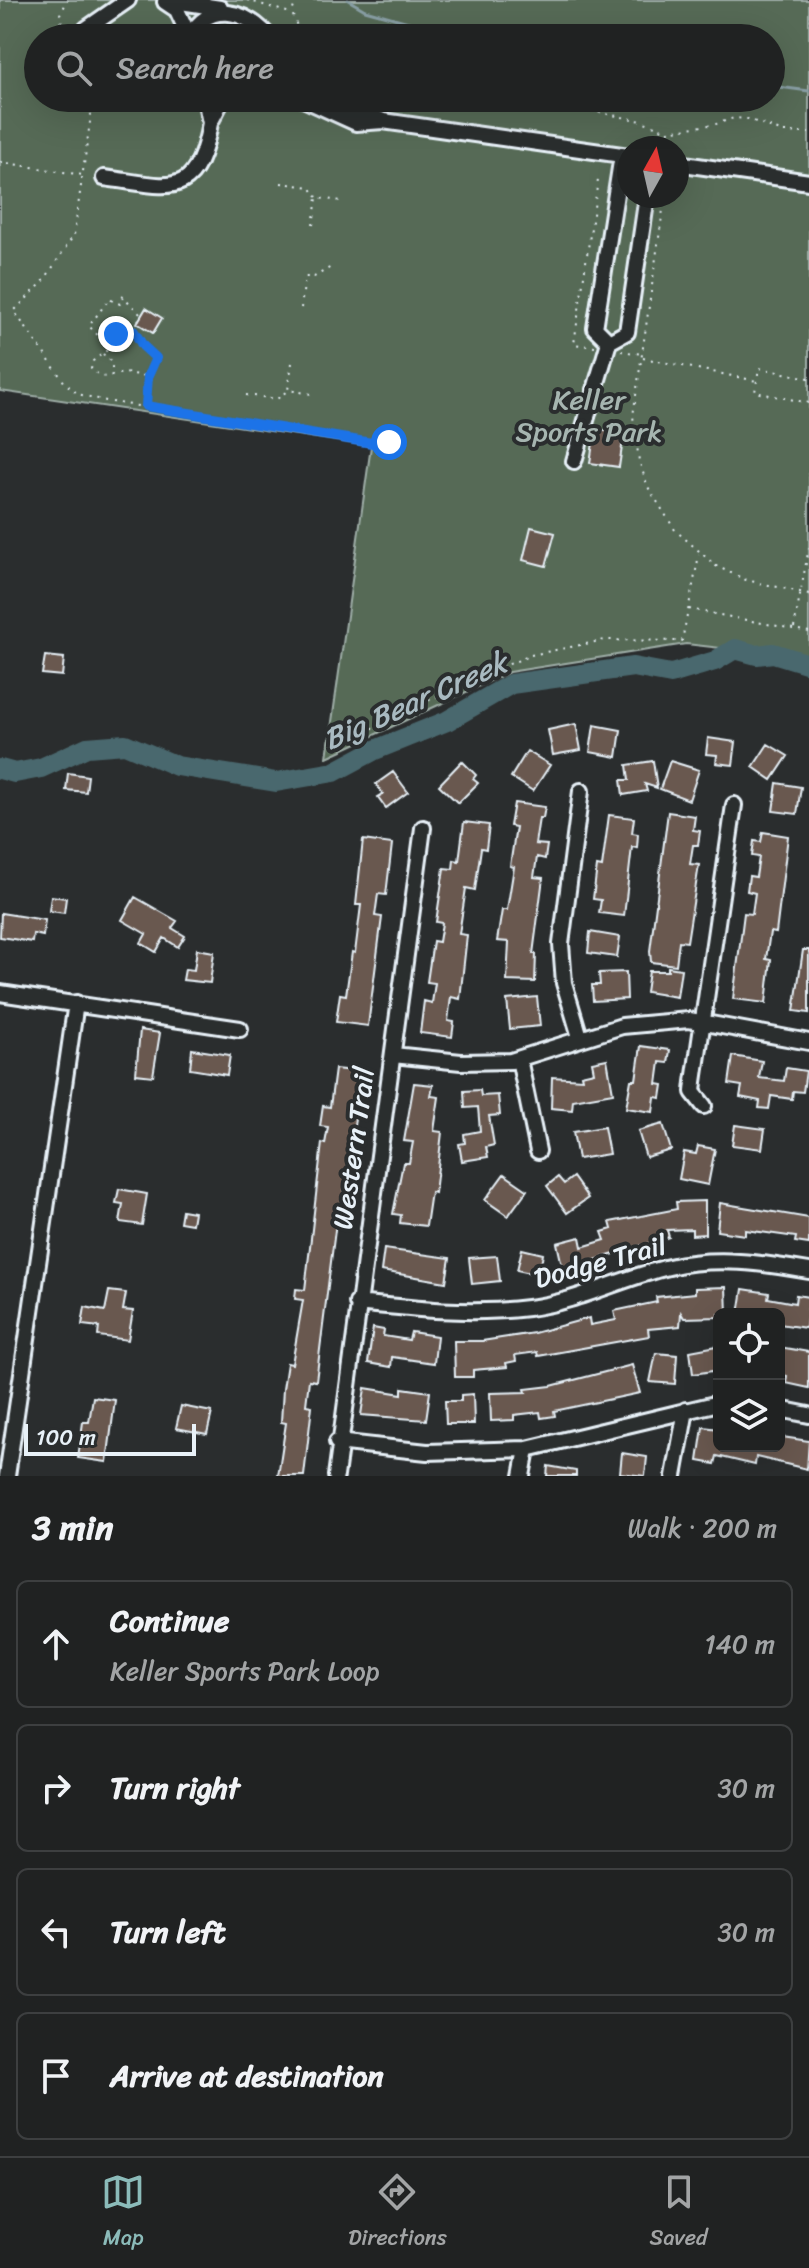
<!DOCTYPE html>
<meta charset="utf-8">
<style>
:root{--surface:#202222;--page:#2d2f2f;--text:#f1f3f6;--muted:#a2a4a5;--line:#3d3f40;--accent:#8bbbb9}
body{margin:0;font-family:Sriracha,sans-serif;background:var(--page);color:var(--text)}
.controls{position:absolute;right:24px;bottom:24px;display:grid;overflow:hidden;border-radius:12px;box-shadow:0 8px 32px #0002}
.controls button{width:72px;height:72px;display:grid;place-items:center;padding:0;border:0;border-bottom:2px solid var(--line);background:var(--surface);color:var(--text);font:40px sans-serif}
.compass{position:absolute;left:617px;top:136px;width:72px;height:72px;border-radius:50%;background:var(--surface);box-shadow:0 8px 32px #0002;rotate:8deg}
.scale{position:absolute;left:24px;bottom:20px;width:172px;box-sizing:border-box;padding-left:8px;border:4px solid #e8f1f8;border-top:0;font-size:22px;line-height:28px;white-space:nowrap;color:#e8f1f8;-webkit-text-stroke:6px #2a2d2e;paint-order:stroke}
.stop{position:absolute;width:24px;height:24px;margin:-18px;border:6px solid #1a73e8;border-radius:50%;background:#fff}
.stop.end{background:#1a73e8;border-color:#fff;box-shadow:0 2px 8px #0008}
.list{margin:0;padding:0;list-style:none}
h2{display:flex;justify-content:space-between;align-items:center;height:104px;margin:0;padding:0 32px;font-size:34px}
h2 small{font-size:26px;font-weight:400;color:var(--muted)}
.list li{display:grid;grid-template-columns:52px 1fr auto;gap:24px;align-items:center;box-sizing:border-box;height:128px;margin:0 16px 16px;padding:0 16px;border:2px solid var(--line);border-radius:12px}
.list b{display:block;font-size:30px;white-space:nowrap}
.list p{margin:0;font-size:26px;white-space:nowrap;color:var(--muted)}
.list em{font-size:26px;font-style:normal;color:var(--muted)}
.icon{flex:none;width:44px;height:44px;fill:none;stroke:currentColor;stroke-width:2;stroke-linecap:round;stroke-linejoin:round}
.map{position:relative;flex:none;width:809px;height:1476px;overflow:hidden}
.search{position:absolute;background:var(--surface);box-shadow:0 8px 32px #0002;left:24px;right:24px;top:24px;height:88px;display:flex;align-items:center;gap:20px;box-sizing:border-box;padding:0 28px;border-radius:44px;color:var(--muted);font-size:30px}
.sheet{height:680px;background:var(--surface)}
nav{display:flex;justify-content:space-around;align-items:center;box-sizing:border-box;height:112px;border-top:2px solid var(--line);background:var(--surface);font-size:22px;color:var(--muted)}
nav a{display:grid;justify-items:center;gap:4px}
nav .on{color:var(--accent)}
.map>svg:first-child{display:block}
.green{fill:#566b57;stroke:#9faea8;stroke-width:2;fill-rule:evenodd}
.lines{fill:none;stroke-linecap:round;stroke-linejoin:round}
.stream{stroke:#899fa5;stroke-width:3}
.river{stroke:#4a686e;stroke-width:20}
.building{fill:#695950;stroke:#e8f1f8;stroke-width:2}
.minor-casing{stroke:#e8f1f8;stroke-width:20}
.path{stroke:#e8f1f8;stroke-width:2;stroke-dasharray:2 6;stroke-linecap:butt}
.minor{stroke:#2a2d2e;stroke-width:14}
.route{stroke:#1a73e8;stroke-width:10}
.labels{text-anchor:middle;stroke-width:8;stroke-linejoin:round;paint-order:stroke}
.park-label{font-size:28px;fill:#a6b5b0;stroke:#2a2d2e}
.street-label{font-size:28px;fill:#e8f1f8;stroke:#2a2d2e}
.water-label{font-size:30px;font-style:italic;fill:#a9bac1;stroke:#2a2d2e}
</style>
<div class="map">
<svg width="809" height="1476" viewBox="0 0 809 1476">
<rect width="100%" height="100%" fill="#2a2d2e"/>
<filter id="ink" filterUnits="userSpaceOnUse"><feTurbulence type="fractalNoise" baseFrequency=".0125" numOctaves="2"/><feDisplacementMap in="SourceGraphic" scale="16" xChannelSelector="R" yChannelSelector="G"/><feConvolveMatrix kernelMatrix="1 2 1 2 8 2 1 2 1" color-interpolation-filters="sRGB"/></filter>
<g filter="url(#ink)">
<path class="green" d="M0,0H809V658L686,644L509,672L327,757L371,446L0,391ZM38,38H771V98H38ZM629,148H677V196H629Z"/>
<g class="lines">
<path class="stream" d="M348,0L365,10L466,38
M771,86L809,91"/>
<path class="river" d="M0,769L15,773L41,768L87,747L125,744L177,766L276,782L334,772L375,750L447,721L511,684L633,667L671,674L715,661L735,649L757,655L773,653L809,664"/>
</g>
<path class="building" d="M146,308L162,318L153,333L137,323Z
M595,429L624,433L619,467L590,463Z
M531,527L555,533L546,566L523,560Z
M45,656L64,658L62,676L42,674Z
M576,724L581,750L553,755L548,730Z
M594,725L621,730L617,757L590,752Z
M708,738L736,742L733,765L716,763L717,755L706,754Z
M768,744L788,756L772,780L753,767Z
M527,751L550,765L533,791L511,777Z
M462,761L476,775L473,779L478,783L458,803L439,785Z
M653,761L657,788L645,784L647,791L623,795L621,780H629L627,765Z
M670,761L699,770L689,800L660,789Z
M393,772L408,792L386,808L378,797L383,794L376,784Z
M68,773L88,776L86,792L66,790Z
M777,783L801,787L797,814L773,811Z
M514,803L545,807L543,818H539L535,844L547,845L545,859L537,857L534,877L543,878L533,954H536L535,982L507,981L509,942L497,941L502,910H507L514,867L510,866L516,827L510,826Z
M668,812L695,816L693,830L700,831L698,845H693L690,864L699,865L687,942L679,941L676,965L651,962L650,951Z
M609,815L634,818L632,833L638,834L637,848L632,847L624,916L599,913L601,900L593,899L597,866L602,867Z
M464,822L489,825L486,849L481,848L475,890L466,888L459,934L467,935L460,999L451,997L448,1021L454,1022L452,1037L420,1033L424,1001L432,1003L435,983L427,982L433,941L439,942L442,923L436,922L444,868L453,869L454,860L459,861Z
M763,832L788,836L776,933L770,932L766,959L771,960L766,1003L733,999L744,913L752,914L755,893L747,891L749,876L756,877L759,857L752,856L754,841L761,842Z
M363,840L392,844L386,895L378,894L375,916L382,917L368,1026L336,1022L340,994L346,995L352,952L355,953L361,905H356Z
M51,896L66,898L64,913L49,911Z
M135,897L177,921L172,928L185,936L178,947L164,938L156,952L141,943L146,934L122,920Z
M1,913L45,920L43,936L33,934L32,942L0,937Z
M590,932L620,937L617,957L588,953Z
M197,949L214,952L210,983L183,980L185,969L194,970Z
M803,950H809V1013L794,1011Z
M668,967L681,969L677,997L646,992L649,971H668Z
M626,972L627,999L593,1001L592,985H600L599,973Z
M537,997L540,1026L510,1029L507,1000Z
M140,1030L160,1033L153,1076L136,1074Z
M641,1046L670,1050L668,1063L660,1062L657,1084L663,1085L661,1098L655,1097L653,1112L626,1108L631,1080H636Z
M192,1049L230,1055L227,1075L190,1069Z
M733,1056L762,1061L759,1078L784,1081L786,1068L806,1071L803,1092L793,1091L792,1099L771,1096L769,1109L759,1108L760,1101L740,1097L742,1086L729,1084Z
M607,1059L613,1093L573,1100L572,1110L551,1108L552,1077L582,1079L581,1075L594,1072L592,1062Z
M335,1069L361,1072L352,1141L341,1214H337L316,1381L309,1380L306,1405L312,1406L304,1476H278L286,1423L281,1422L283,1389L287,1363L292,1364L303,1300L295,1299L296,1289L305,1290L322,1143L325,1144L328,1127L320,1126L323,1106L330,1107Z
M414,1083L433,1085L431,1096L439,1097L434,1131L442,1132L435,1193L431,1192L426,1226L400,1223L401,1215L393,1214L403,1163H409L413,1142L404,1141Z
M480,1090L481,1096L498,1095L500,1115L489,1116L494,1145L486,1147L488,1157L462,1161L459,1144L465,1143L464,1134L480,1131L478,1107L465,1108L464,1091Z
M663,1124L671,1150L646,1157L638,1131Z
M735,1125L765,1129L762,1149L732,1145Z
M604,1127L609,1154L578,1159L573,1132Z
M698,1146L715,1149L708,1185L679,1179L684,1152L696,1154Z
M504,1174L527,1190L508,1216L485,1200Z
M558,1177L564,1184L573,1177L588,1198L567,1213L547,1186Z
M119,1189L147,1194L142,1225L120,1222L123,1204L116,1203Z
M705,1201V1234L692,1235V1229L667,1230L669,1237L563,1270L557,1243L580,1237L582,1247L605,1240L602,1232L612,1229L610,1222L677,1209L676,1202Z
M720,1203L809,1218V1244L795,1242L796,1237L745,1230V1235L717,1231Z
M182,1210L194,1212L192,1224L180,1222Z
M384,1249L450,1258L446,1282L381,1271Z
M522,1249L543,1254L539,1275L517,1270Z
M497,1256L500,1281L472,1284L469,1258Z
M726,1287L727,1314H719V1317L684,1318L681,1313L680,1326L648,1329L649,1336L538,1356L537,1352L515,1355L516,1361L506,1363L507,1367L473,1370V1377H455L454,1341H482L534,1333L589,1318L590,1325L616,1320L614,1311L657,1302L656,1297L695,1293V1288Z
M743,1289L769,1293L768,1298L795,1303L796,1295L809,1297L806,1328L779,1324V1314H739Z
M109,1291L126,1293L123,1310L133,1311L128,1340L98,1336L99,1327L82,1325L85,1307L105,1311Z
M373,1328L384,1330L383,1336L409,1340L411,1332L437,1336L434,1363L392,1357L391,1367L368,1363Z
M717,1346L719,1370L693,1374L690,1351Z
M779,1347L809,1352V1388L786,1383L787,1376L779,1374Z
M656,1353L677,1355L675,1384L650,1382Z
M632,1365L640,1393L554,1411L555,1416L541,1418L540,1412L514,1415V1420L491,1421L490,1393L526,1392L525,1389L551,1386Z
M365,1388L402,1394V1388L430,1392L426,1420L361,1415Z
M473,1394L474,1424H446L445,1401H461V1395Z
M93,1397L115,1400L107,1462L78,1458L83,1422H89Z
M181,1406L212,1412L207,1434L176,1428Z
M703,1427L719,1429V1446H780L782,1437L809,1441L807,1469L756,1457L755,1465L717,1456L715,1464L698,1461Z
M622,1453L647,1457L645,1476L620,1473Z
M548,1466L576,1471V1476H547Z"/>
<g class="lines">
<defs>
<path id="minor" d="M168,0L220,8
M165,2L177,10L189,36
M86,29L128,0
M189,38C208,0 245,9 270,38
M205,98L210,123L223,98
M301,98L356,123L383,121L332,98
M383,121L629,156
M622,155L595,328L609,342L627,332L647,196
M677,163L809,182
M104,178C170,186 196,203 210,123
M574,461L609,342
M0,993L240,1029
M580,1037L564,983L561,944L581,791
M393,1055L461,1062L511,1061L622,1026L689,1020L809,1042
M519,1059L538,1151
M704,1106L693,1092L694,1082L734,805
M357,1303C414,1309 471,1315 528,1308C578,1302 621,1278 669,1267C716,1256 763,1263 809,1271
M779,1409L809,1415
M337,1442L427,1452L527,1449L719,1403
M7,1476L76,1003
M336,1476L423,828
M522,1476L527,1449
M674,1476L686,1410"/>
</defs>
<use href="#minor" class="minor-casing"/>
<path class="path" d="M247,0L290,13
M296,0L292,13L297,26L312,38
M65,38L60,14L68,0
M88,98L91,115L74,235L43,282L14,311L65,383L78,394L106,401L378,444L395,438
M528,98L642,121L668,131L716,124L734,118L748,119L783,132L809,133
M0,162L83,175
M281,183L310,187L317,197
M665,196L633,416L639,461L648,487L675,530L716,566L746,580L809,594
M313,225L317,198L341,201
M122,295L141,315L133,330L143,346L156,358L148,376L146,404
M124,297L120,304L109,299L89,326L110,348L93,361L91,369L102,377L124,373L148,376
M301,308L305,277H314L331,267
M595,347L574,344L598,180
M110,348L121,329H132
M621,351L642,354
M103,354L112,363V375
M643,358L757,381
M292,363L288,390L312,394
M809,378L759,368L755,392L809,403
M246,395L277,399L287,391
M689,609L809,632
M794,628L809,547
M364,732L466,682L531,655L605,640L682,641L699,555"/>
<use href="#minor" class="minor"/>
</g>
</g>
<g class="lines" filter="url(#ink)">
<path class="route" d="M116,334L121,329L133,330L143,346L156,358L148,376L146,406L378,444L389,442"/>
</g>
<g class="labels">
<g class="park-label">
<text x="589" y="409">Keller<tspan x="589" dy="32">Sports Park</tspan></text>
</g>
<g class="street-label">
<text transform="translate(353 1148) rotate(-82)" y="10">Western Trail</text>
<text transform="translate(600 1261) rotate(-15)" y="10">Dodge Trail</text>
</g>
<g class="water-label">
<text transform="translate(415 701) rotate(-24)" y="10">Big Bear Creek</text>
</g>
</g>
</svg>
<div class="controls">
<button><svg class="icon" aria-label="locate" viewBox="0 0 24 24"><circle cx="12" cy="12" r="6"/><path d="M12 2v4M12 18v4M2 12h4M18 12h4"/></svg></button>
<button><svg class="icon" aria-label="layers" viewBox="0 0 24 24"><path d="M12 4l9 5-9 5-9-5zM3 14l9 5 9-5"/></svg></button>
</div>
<svg class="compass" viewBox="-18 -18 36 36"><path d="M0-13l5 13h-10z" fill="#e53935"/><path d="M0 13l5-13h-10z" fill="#a2a4a5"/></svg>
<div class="scale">100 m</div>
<div class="stop" style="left:389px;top:442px"></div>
<div class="stop end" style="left:116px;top:334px"></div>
<div class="search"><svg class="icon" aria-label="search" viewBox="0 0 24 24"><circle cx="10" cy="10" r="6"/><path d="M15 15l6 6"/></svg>Search here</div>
</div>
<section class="sheet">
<h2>3 min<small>Walk · 200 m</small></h2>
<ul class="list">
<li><svg class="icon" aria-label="ahead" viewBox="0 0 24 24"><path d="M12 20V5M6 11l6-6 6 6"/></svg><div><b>Continue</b><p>Keller Sports Park Loop</p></div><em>140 m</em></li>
<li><svg class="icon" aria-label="right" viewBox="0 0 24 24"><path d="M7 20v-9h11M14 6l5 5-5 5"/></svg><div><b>Turn right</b></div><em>30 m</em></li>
<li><svg class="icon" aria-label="left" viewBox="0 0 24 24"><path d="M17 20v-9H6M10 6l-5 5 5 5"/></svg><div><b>Turn left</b></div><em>30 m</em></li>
<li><svg class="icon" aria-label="arrive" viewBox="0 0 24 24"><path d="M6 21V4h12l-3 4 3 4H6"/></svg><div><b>Arrive at destination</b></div></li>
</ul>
</section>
<nav>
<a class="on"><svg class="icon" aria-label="map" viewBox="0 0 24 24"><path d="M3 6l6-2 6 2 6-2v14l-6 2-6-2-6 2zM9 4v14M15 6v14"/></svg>Map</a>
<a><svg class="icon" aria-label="directions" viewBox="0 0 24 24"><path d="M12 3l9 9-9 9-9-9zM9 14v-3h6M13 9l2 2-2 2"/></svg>Directions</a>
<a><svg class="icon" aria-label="saved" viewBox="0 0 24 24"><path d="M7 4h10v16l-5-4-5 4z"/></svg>Saved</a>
</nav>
